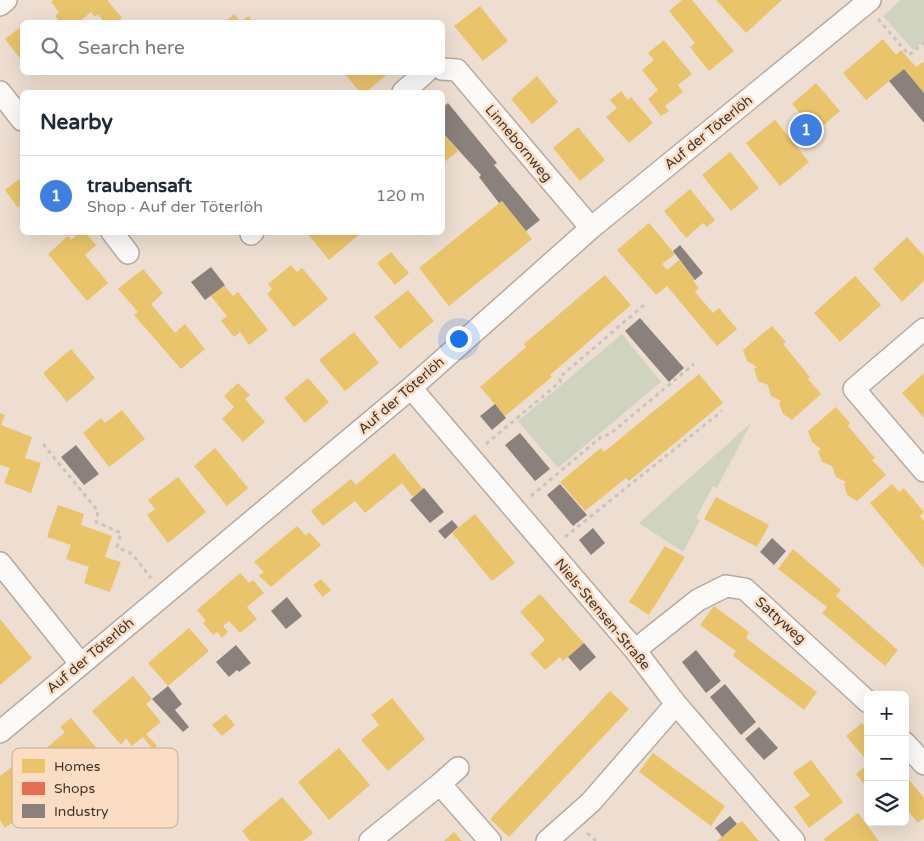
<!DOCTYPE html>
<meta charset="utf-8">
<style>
:root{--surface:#fff;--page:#f2f2f3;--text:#1f2937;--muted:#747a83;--line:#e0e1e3;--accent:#0b8043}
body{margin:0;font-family:"Varela Round",sans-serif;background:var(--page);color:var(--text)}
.controls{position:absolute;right:15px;bottom:15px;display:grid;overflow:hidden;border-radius:8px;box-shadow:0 5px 20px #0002}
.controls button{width:45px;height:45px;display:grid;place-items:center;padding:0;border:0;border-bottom:1px solid var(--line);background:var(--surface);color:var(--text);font:25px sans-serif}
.you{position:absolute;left:458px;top:338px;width:18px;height:18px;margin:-12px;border:4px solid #fff;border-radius:50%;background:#1a73e8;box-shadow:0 0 0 8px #1a73e833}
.badge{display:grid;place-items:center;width:32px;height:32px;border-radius:50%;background:var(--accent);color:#fff;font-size:16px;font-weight:700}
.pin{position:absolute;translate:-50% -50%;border:2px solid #fff;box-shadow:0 1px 5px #0006}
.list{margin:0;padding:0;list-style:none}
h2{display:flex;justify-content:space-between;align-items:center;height:65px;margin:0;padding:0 20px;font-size:21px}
h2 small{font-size:16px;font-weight:400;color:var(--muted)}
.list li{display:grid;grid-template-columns:32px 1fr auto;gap:15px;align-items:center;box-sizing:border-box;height:80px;padding:0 20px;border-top:1px solid var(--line)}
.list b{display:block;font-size:19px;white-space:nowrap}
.list p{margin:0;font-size:16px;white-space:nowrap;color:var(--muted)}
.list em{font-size:16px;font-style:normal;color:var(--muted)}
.icon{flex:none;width:28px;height:28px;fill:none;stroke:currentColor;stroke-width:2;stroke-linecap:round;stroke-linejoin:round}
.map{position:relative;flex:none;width:924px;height:841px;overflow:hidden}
.search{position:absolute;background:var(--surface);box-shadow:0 5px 20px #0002;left:20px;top:20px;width:425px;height:55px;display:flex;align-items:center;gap:12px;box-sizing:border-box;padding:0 18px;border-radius:8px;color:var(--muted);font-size:19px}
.panel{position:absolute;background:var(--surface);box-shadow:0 5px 20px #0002;left:20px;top:90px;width:425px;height:145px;border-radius:8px}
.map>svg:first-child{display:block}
.green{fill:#cfd3c0}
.homes{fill:#e9c46a}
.shops{fill:#e76f51}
.industry{fill:#8a817c}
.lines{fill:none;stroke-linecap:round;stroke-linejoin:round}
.minor-casing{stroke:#b7aaa0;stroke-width:24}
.path{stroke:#cac3bf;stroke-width:3;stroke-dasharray:4 4;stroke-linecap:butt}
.minor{stroke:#fcfaf8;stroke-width:21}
.labels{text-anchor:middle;stroke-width:5;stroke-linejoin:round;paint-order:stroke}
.street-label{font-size:14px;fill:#41352b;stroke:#fbddc4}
.key{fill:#fbddc4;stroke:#c3ab96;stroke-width:1}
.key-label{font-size:14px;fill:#41352b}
</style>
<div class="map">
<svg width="924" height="841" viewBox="0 0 924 841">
<rect width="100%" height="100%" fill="#eeded1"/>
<path class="green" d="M901,0H924V41L913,50L883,16Z
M622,334L661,382L558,468L518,421Z
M751,423L717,488L713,486L696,518L700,520L683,552L639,523Z"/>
<path class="homes" d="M54,0H107L122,18L117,22H104L98,14L95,17L91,12L79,22H60L55,16L59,12L51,2Z
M682,0H692L734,51L709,71L690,47L695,43L669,11Z
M716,0H782L746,33Z
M480,6L508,41L483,61L454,26Z
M234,14L241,22L248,16L253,22H225Z
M22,26V61L5,39Z
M883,39L896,55L901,50L916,67L924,61V93L904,69L866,100L843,73Z
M664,40L692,74L678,85L683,92L665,106L669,111L661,116L648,99L658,90L642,70L654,60L648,53Z
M343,72H390L366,92H360Z
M537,76L558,102L532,124L511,99Z
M816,83L840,111L816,132L792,104Z
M621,91L628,100L631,97L653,123L629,143L606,117L617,108L610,100Z
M775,120L809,162L780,186L746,143Z
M578,127L605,160L580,181L553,148Z
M442,132L458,151L442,164Z
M730,152L759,188L731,211L702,175Z
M22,177V205L18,208L5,190Z
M690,189L715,220L707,227L703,223L686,238L664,211Z
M502,201L532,239L449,306L419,268Z
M649,223L675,254L662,264L667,270L679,260L695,280L693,281L699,288L695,292L713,313L719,308L737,329L717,346L667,286L656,295L617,250Z
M81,232H85L96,245L85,255L108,283L87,301L48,254L68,236L71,240Z
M306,232H362L329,260Z
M907,237L924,256V281L902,302L873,269Z
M391,252L409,273L395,285L377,263Z
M291,265L297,272L302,268L328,299L294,327L267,294L272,289L268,284Z
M143,269L163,293L151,304L175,333L185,324L205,349L181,369L134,315L138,312L118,289Z
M605,275L631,305L550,375L552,377L505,416L480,387L526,347L524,344Z
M855,276L881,305L840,342L814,313Z
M224,285L233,296L238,292L268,330L249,345L240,332L234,337L221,321L227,316L211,296Z
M408,290L434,321L400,349L374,317Z
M772,326L786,342L783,344L810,377L808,379L821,394L792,420L783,414L779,403L781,401L771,396L768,385L758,381L754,369L757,367L747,361L743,350Z
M354,332L379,363L345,391L319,360Z
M71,349L95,378L67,402L43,373Z
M924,373V418L902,393Z
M699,374L723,403L629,481L626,478L585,511L560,482L601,448L604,452Z
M308,378L329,402L305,423L284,398Z
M238,383L250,395L245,399L265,422L243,442L222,419L234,407L224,396Z
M836,407L850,423L848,426L875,458L872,460L886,475L857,501L847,495L844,484L846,482L836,477L832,466L822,462L818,451L821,449L812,442L808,431Z
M122,410L145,439L109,467L83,433L101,418L105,423Z
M0,413L5,415L1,425L32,437L25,458L41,463L31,493L4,483L10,468L0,465Z
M215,448L248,488L227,506L194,466Z
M394,453L423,489L413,497L402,483L365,513L355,501L323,526L311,511L351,479L356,485Z
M178,477L206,512L168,543L147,515L155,509L148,500Z
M892,484L899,492L904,488L924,512L920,516L924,521V568L870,503Z
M716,497L769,525L757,547L704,519Z
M58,505L84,514L81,525L112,536L105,557L121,562L110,592L84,583L89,567L66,559L71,545L47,537Z
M475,514L515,563L492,581L452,533Z
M297,526L306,536L309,532L321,545L271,587L259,576L264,572L254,562Z
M665,546L685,557L649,615L629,602Z
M793,549L841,590L836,596L898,650L885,666L822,613L827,607L778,569Z
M240,573L249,583L253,580L264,593L247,607L257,619L240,633L229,621L223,626L228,632L222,638L217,632L213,635L203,623L206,621L197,610Z
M321,579L331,590L323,597L313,585Z
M540,594L584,643L563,661L560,657L545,670L530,654L545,640L520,612Z
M714,606L749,632L746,638L817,692L804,710L733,656L736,651L700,625Z
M0,619L32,658L0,685Z
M189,628L209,651L168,686L148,663Z
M133,676L152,699L146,704L161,722L146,734L157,746L153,750L143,737L132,746L126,738L121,745L92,711Z
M610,691L629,709L509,837L490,819Z
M392,698L425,739L388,771L361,740L379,725L371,715Z
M226,714L235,725L222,736L212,725Z
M71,718L106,759L86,776L77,766L54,783L34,759L65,732L60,727Z
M862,723L868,730V762L846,736Z
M339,748L370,785L329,820L298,782Z
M653,753L725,806L711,826L639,772Z
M811,760L843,802L809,828L794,807L810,795L793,773Z
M868,764V789L856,774Z
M14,765L32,788L12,804L21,816L5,828L0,820V776Z
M905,775L924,798V818L918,823L905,807Z
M282,797L313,833L303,841H250L242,831Z
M858,813L879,841H825L824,839Z
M742,821L759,841H717L737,824Z
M454,832L462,841H444Z"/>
<path class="shops" d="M809,125L816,132L810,138L803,130Z"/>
<path class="industry" d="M904,69L924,93V123L889,81Z
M448,103L497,163L494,165L540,220L526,231L502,201L499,203L479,177L481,175L442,132V108Z
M680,245L703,273L695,280L673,251Z
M211,267L225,285L205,300L191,282Z
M640,318L684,368L669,382L625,331Z
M495,404L506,418L492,430L480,416Z
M520,433L550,469L535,481L505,445Z
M76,445L99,474L84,485L61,457Z
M560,484L587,515L573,526L547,495Z
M424,488L444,512L430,523L410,500Z
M452,520L458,527L445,539L438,531Z
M593,528L605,543L591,555L579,540Z
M772,538L786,551L774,565L760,552Z
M287,597L302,616L286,629L271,611Z
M584,643L596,657L580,671L568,657Z
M236,645L251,663L239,672L237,670L229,677L216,662Z
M696,650L721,681L706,693L682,662Z
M725,684L756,722L741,735L710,697Z
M168,686L182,704L175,710L189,727L183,732L152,699Z
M759,727L778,748L764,760L745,739Z
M730,816L737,824L722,837L715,828Z"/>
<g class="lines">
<defs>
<path id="minor" d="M0,5L6,0
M442,69L457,70L591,228
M0,92L22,120
M403,92L426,72
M112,232L128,253
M251,234L253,232
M924,329L854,389L924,471
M411,388L635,650L676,704L794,841
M0,563L80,663
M635,650L698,600L726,586L745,589L868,702
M0,732L411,388L591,228L870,0
M905,743L924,764
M440,784L458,768
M370,841L440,784L490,841
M547,841L591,802L676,704"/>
</defs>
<use href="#minor" class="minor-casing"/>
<path class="path" d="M878,19L909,55L924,43
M43,444L98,511L96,522L121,533L117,547L132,554L151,578
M486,444L560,382V377L644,305
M531,496L601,437L610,434L694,364
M565,537L722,411
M587,833L596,841"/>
<use href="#minor" class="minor"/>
</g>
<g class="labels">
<g class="street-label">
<text transform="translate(708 132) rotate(-39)" y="5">Auf der Töterlöh</text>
<text transform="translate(519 143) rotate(50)" y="5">Linnebornweg</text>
<text transform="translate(401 395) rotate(-41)" y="5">Auf der Töterlöh</text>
<text transform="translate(603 614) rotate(50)" y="5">Niels-Stensen-Straße</text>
<text transform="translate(781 620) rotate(42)" y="5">Sattyweg</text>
<text transform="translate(90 655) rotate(-40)" y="5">Auf der Töterlöh</text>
</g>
</g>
<rect x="12" y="748" width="166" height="80" rx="8" class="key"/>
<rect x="22" y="759" width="23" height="14" fill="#e9c46a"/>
<rect x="22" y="782" width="23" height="13" fill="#e76f51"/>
<rect x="22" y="804" width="23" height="14" fill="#8a817c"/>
<g class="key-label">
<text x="54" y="771">Homes</text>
<text x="54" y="793">Shops</text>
<text x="54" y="816">Industry</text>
</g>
</svg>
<div class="controls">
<button>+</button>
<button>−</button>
<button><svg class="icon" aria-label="layers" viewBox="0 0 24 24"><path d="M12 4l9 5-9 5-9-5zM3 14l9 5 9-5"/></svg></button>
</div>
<div class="you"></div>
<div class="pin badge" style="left:806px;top:130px;background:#3f7fe0">1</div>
<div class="search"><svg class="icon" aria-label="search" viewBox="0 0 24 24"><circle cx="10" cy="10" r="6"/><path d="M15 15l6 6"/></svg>Search here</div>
<section class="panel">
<h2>Nearby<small></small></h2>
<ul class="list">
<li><span class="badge" style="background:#3f7fe0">1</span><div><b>traubensaft</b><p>Shop · Auf der Töterlöh</p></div><em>120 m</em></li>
</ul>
</section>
</div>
